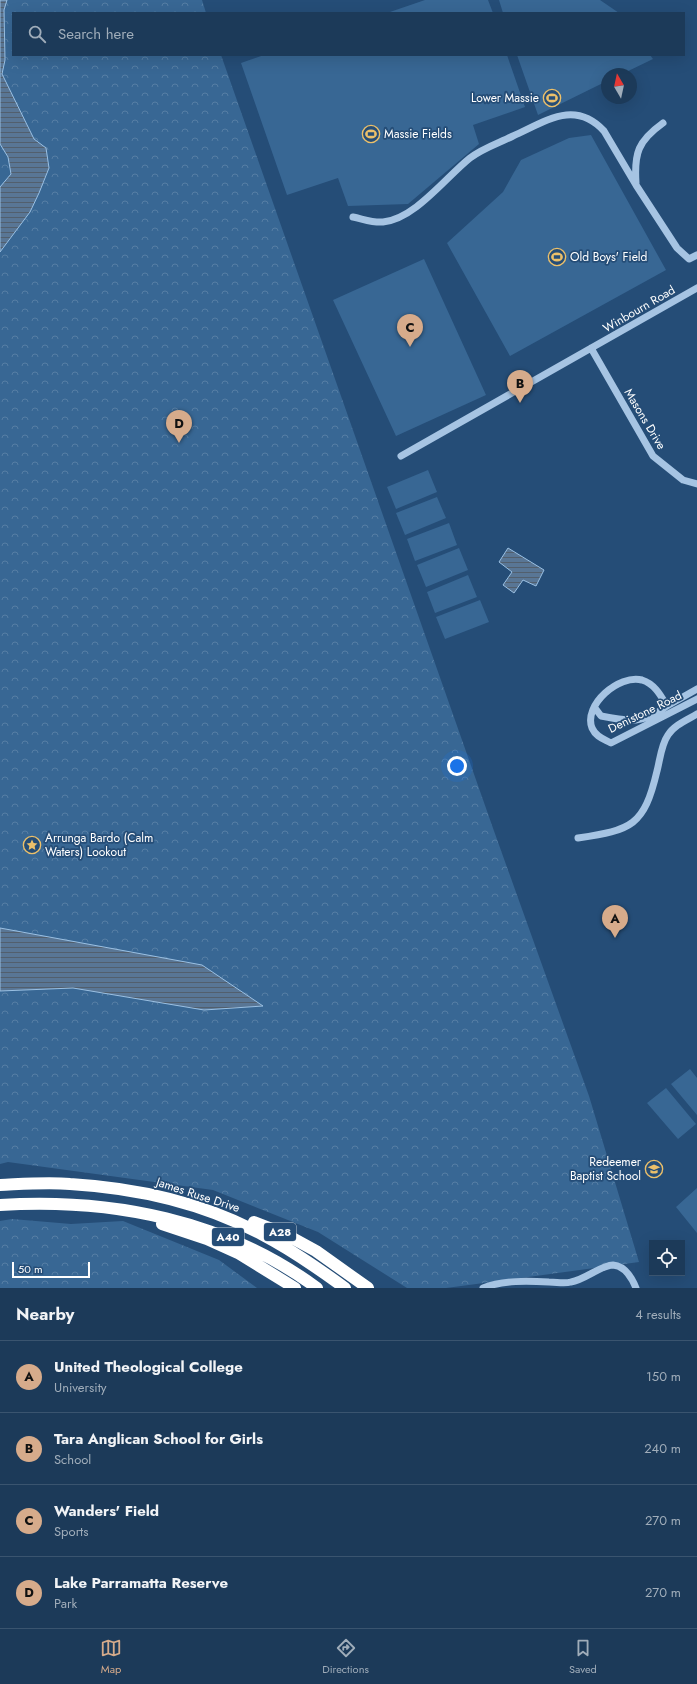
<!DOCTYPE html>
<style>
:root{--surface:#1c3a59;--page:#25415f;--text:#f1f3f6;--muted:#a0adba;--line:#3a546f;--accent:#d6ab8b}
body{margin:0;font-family:Jost,sans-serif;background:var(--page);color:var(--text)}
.controls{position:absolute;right:12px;bottom:12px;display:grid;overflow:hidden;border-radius:0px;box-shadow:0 4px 16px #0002}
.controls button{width:36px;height:36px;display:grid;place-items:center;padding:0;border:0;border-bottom:1px solid var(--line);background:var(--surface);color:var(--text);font:20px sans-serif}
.compass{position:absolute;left:601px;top:68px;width:36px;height:36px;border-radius:50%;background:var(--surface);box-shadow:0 4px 16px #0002;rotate:351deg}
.scale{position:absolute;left:12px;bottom:10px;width:78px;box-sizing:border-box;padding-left:4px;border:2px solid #fff;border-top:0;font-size:11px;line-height:14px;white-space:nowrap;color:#fff;-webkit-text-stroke:3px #254d77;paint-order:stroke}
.you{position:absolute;left:457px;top:766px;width:14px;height:14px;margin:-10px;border:3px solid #fff;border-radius:50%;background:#1a73e8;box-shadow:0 0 0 6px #1a73e833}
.badge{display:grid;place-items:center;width:26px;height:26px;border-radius:50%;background:var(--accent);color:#111;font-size:13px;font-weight:700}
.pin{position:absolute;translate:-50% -33px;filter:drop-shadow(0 1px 2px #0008)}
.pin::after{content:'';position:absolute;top:21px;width:14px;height:12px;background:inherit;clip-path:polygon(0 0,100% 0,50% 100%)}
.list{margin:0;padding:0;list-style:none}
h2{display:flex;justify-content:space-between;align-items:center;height:52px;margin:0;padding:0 16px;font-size:17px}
h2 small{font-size:13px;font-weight:400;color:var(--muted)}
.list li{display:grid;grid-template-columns:26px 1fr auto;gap:12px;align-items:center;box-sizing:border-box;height:72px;padding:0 16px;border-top:1px solid var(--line)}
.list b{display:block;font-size:15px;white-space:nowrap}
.list p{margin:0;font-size:13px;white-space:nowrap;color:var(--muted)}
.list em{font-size:13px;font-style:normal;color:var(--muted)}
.icon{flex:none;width:22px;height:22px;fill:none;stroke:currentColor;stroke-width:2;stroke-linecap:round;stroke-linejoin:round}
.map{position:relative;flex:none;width:697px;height:1288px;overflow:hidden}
.search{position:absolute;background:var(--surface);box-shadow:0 4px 16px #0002;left:12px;right:12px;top:12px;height:44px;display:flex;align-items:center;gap:10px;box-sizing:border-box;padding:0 14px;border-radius:0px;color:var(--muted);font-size:15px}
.sheet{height:340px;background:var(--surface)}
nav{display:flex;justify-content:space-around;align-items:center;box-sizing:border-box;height:56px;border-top:1px solid var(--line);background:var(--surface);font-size:11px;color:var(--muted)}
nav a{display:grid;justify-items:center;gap:2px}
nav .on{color:var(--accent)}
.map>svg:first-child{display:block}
.green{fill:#386794}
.park{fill:url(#park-crowns)}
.water{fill:url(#water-rules);stroke:#9ac0e3}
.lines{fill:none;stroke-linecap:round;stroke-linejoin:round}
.minor{stroke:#a6c4e3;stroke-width:7}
.highway{stroke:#fff;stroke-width:12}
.labels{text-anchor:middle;stroke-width:3.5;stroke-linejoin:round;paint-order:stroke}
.shield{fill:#254d77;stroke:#becad6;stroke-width:1}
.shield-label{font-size:11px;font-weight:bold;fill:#fff}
.poi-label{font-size:12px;fill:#fff;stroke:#254d77;text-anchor:start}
.street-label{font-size:12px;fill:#fff;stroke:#254d77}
</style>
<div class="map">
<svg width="697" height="1288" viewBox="0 0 697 1288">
<defs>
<pattern id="park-crowns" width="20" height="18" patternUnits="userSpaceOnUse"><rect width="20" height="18" fill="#386794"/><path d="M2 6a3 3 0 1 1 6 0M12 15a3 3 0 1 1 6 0" fill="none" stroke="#567ea4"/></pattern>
<pattern id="water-rules" width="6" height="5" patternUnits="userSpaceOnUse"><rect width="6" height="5" fill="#597695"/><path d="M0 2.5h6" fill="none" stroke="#525f6d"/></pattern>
</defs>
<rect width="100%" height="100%" fill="#254d77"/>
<path class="green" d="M425,0H488L493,13H387Z
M499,0H600L619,13H503Z
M264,55H507L525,107L473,125L479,144L408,204L348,206L338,178L287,195L241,63Z
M517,55H650L653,59L622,74H607V81L538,115Z
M591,135L666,270L510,356L447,243L503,192L521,160L569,138Z
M424,259L486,395L396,436L333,300Z
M428,470L437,492L396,509L387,487Z
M437,497L446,518L405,535L396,513Z
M449,523L457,545L415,561L407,539Z
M459,548L468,570L426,587L417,565Z
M468,575L477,597L435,613L427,592Z
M480,600L489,622L445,639L436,617Z
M690,1069L697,1078V1115L671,1084Z
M666,1088L696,1124L678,1139L647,1103Z
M697,1188V1233L676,1207Z"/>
<path class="park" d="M0,0H202L206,13H13V55H221L494,831L589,1096L639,1262L446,1288H407L318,1232L213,1190L8,1162L0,1164Z
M12,1219L71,1224L123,1221L219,1260L257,1288H0V1221Z"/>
<path class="water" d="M0,0H7L4,10L5,60L2,74L34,139L46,148L49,168L39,193L30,212L0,252V187L11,174L8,157L0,144Z
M508,548L544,570L536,586L523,580L514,593L503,585L512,572L499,562Z
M0,928L202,965L263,1006L204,1010L73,988L0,991Z"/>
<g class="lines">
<path class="minor" d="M636,183C634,153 638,141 663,123
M353,217C363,219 373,223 383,222C415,219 446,177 470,158C483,148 499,143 513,136C545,122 574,99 604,131L636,185L677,248L689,259L697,255
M591,348L653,456L683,480L697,484
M401,456L697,288
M697,689L667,706C661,696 655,684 642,680C619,674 583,705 592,728C596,737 604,739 611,743L697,699
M595,708L601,716C630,722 643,724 667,706
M578,838C632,830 644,826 657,771C660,760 661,745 668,735C674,725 687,720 697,714
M483,1288C503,1280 528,1281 549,1282C557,1282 564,1284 571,1282C585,1280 601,1265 613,1265C625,1266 632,1278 636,1288"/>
<path class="highway" d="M0,1185C23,1184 47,1182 70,1184C137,1188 204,1203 263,1235C292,1250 319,1269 345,1288
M0,1205C112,1198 225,1220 317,1288
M254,1222L285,1234L316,1251L368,1288
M162,1224L207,1239L238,1253L295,1288"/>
</g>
<defs>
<symbol id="stadium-ring" viewBox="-11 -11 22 22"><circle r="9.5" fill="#254d77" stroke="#ecc06a" stroke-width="1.5"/><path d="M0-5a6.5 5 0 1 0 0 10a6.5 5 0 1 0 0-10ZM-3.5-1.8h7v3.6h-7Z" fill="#ecc06a"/></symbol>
<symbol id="sight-ring" viewBox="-11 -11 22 22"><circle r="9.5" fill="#254d77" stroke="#ecc06a" stroke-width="1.5"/><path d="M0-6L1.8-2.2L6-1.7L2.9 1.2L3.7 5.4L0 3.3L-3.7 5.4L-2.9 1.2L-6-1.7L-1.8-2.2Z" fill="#ecc06a"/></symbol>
<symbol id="school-ring" viewBox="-11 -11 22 22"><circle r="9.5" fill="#254d77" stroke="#ecc06a" stroke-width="1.5"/><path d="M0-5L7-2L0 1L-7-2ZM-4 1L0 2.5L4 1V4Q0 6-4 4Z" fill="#ecc06a"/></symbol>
</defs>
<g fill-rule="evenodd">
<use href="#stadium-ring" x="542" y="88" width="20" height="20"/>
<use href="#stadium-ring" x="361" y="124" width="20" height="20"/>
<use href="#stadium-ring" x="547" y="247" width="20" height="20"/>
<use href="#sight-ring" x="22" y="835" width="20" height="20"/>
<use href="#school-ring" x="644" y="1159" width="20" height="20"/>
</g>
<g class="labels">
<g class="shield">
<rect x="264" y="1223" width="32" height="18" rx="3"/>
<rect x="212" y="1228" width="32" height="18" rx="3"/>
</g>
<g class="shield-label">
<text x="280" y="1236">A28</text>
<text x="228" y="1241">A40</text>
</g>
<g class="poi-label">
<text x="539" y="102" text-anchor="end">Lower Massie</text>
<text x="384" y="138">Massie Fields</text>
<text x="570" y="261">Old Boys' Field</text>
<text x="45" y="842">Arrunga Bardo (Calm<tspan x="45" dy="14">Waters) Lookout</tspan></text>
<text x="641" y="1166" text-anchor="end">Redeemer<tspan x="641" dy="14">Baptist School</tspan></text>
</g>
<g class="street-label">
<text transform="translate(639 309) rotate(-30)" y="4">Winbourn Road</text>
<text transform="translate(645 419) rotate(59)" y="4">Masons Drive</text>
<text transform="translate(645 712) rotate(-26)" y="4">Denistone Road</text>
<text transform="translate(198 1195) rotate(18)" y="4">James Ruse Drive</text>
</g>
</g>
</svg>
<div class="controls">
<button><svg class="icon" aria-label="locate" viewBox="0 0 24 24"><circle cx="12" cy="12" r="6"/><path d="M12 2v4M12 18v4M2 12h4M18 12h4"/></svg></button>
</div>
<svg class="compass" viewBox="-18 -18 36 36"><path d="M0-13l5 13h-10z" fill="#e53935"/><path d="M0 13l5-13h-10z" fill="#a0adba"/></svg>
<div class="scale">50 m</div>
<div class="you"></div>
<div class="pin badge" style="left:615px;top:938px">A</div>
<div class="pin badge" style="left:520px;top:403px">B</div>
<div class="pin badge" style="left:410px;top:347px">C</div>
<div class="pin badge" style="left:179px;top:443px">D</div>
<div class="search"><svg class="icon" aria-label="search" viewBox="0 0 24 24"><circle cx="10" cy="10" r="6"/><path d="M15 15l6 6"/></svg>Search here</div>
</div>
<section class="sheet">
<h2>Nearby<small>4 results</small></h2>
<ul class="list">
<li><span class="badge">A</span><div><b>United Theological College</b><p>University</p></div><em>150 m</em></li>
<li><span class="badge">B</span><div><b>Tara Anglican School for Girls</b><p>School</p></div><em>240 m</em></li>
<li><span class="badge">C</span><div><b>Wanders' Field</b><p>Sports</p></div><em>270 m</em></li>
<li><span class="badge">D</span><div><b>Lake Parramatta Reserve</b><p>Park</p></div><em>270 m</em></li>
</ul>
</section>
<nav>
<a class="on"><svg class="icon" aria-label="map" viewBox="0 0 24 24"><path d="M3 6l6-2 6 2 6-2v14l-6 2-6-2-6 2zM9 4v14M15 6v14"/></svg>Map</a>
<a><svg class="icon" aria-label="directions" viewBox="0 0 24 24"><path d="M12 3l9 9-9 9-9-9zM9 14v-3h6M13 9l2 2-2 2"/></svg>Directions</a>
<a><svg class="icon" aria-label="saved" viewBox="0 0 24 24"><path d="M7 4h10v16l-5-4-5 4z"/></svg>Saved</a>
</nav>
